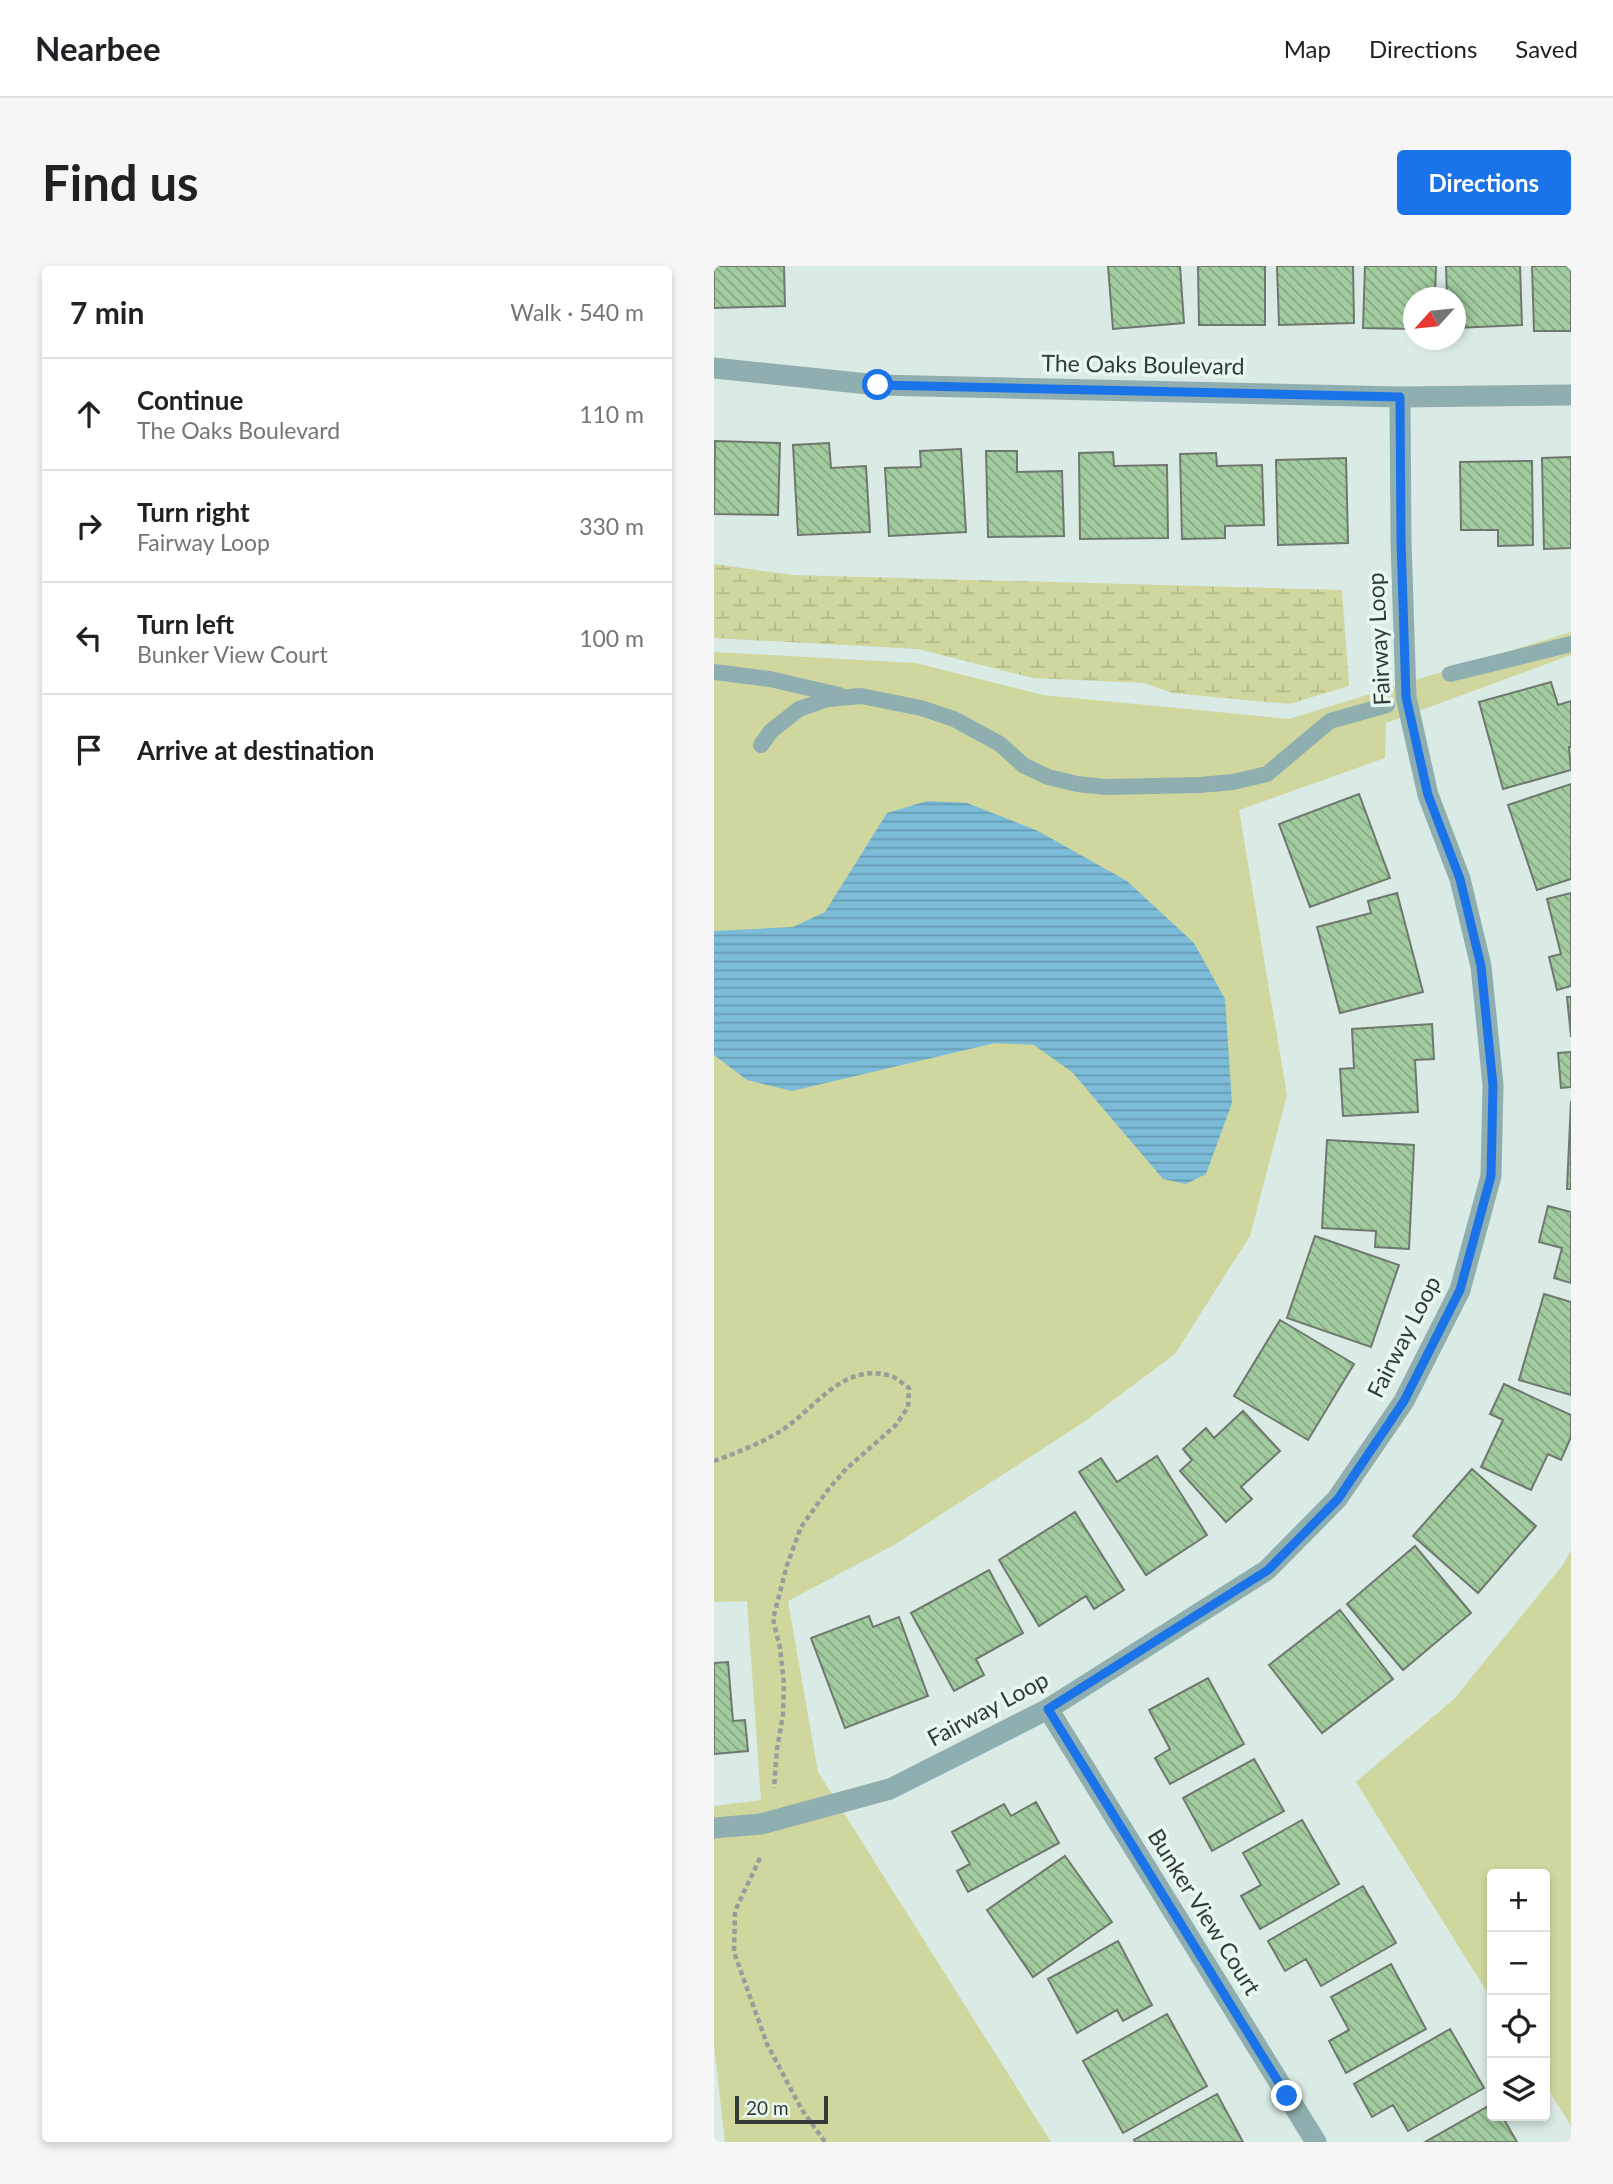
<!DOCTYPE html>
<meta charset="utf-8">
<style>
:root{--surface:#fff;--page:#f6f6f6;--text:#202124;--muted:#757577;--line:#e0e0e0;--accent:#1a73e8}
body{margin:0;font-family:Lato,sans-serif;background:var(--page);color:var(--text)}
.controls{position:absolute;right:21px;bottom:21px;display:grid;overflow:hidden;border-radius:7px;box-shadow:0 4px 10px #0003}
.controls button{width:63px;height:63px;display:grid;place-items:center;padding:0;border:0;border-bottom:2px solid var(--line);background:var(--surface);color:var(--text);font:35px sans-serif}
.compass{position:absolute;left:689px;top:21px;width:63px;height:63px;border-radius:50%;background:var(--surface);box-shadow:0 4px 10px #0003;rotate:243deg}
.scale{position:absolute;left:21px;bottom:18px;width:93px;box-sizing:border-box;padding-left:7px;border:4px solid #343a37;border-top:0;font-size:19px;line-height:24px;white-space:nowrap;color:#343a37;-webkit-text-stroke:5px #e7f8f1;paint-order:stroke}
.stop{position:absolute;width:21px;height:21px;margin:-16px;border:5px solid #1a73e8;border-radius:50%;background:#fff}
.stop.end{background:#1a73e8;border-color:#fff;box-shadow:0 2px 7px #0008}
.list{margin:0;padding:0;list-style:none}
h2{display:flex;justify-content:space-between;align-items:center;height:91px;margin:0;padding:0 28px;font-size:30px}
h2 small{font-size:23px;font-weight:400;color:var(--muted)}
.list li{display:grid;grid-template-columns:46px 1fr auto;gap:21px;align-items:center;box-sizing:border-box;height:112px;padding:0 28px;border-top:2px solid var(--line)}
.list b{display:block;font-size:26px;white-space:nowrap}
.list p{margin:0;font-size:23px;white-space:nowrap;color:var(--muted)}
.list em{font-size:23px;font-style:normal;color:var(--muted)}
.icon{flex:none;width:38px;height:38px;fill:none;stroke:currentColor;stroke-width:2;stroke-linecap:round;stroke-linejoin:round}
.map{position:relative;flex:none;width:857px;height:1876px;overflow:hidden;border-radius:7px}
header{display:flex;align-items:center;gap:42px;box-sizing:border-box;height:98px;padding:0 35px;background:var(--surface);border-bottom:2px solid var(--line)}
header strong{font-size:33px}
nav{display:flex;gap:38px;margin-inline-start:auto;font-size:24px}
.intro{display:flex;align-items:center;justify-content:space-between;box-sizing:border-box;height:168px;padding:0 42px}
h1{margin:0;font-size:49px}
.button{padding:18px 32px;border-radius:7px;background:var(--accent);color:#fff;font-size:24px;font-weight:700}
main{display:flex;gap:42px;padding:0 42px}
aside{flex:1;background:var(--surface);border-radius:7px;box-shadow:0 4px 10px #0003}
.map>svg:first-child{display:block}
.grass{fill:#cfd79f}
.wetland{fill:url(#wetland-marsh)}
.water{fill:url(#water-rules)}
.building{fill:url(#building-back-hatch);stroke:#6f786e;stroke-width:2}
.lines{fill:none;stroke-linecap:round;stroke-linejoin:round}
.path{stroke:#939f9a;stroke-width:4.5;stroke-dasharray:5 3.5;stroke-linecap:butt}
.lane{stroke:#8faeaf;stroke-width:16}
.street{stroke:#8faeaf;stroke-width:21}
.route{stroke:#1a73e8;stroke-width:9}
.labels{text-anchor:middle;stroke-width:7;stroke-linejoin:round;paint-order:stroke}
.street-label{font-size:23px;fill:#343a37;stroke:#e7f8f1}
</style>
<header>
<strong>Nearbee</strong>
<nav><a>Map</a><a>Directions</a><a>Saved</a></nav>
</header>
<div class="intro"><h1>Find us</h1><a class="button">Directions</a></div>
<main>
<aside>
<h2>7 min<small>Walk · 540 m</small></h2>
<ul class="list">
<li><svg class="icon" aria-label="ahead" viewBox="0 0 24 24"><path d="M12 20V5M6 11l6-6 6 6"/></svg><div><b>Continue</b><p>The Oaks Boulevard</p></div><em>110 m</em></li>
<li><svg class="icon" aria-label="right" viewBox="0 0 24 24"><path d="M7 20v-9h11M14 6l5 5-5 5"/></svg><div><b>Turn right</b><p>Fairway Loop</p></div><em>330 m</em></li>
<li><svg class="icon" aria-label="left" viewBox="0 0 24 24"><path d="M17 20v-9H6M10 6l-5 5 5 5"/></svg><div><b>Turn left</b><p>Bunker View Court</p></div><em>100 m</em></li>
<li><svg class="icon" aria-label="arrive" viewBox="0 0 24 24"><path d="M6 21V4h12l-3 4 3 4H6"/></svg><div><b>Arrive at destination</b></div></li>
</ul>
</aside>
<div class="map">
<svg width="857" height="1876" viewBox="0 0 857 1876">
<defs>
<pattern id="wetland-marsh" width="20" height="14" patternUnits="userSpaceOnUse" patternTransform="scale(1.75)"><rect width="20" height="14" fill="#cfd79f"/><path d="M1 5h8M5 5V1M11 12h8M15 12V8" fill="none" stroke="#b2b98a"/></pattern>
<pattern id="water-rules" width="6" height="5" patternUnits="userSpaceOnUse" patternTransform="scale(1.75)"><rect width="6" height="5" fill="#7cbcd8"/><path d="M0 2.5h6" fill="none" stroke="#669ab0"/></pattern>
<pattern id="building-back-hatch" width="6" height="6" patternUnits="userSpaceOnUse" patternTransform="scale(1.75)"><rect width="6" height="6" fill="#a2cc9f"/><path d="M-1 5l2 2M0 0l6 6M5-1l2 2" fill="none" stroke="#85a782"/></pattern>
</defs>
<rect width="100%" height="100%" fill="#daeae4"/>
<path class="grass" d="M857,366V389L672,457L671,492L525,544L573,829L536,970L461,1088L370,1156L180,1279L74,1335L104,1506L337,1876H11L0,1779V1540L47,1534L33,1335L0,1336V386L202,397L329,429L575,453Z
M857,1284V1860L831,1818V1608H778V1734L642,1516L740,1433L849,1299Z"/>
<path class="wetland" d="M0,298L79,309L628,324L635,420L575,438L458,427L430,417L319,412L204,383L0,372Z"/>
<path class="water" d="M213,535L253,537L324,565L413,615L480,677L511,733L518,837L492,908L472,918L449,913L358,806L320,779L281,777L78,825L33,814L0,789V665L79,661L111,646L173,547Z"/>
<path class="building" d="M0,0H70L71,40L0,42Z
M394,0H466L470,57L399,63Z
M484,0H551V59H485Z
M563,0H639L640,57L565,59Z
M651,0H722L721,32H699V63L649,62Z
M732,0H806L808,59L741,62V32H733Z
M818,0H857V65H820Z
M1,175L66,177L64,249L0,248Z
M115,177L117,202L152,200L156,266L84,269L79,179Z
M247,183L252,266L175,270L171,202L207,201L206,185Z
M272,185H303V206L348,205L350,270L274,271Z
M399,186L400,200L453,199L454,272L366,273L365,187Z
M502,187L503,200L548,199L550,259L511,260V272L468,273L466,188Z
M857,191V282L830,283L828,192Z
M632,192L634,277L564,279L562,194Z
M818,195L819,279L784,280V264H747L746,196Z
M837,416L844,439L857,435V481H855L857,504L789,523L765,436Z
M857,518V613L823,624L794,539Z
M645,528L676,612L596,641L565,558Z
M683,627L709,726L626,747L603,661L657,647L654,635Z
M857,627V720L843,724L835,691L847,688L833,633Z
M853,731H857V771Z
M718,758L720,793L701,794L704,846L629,850L626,803L640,802L638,763Z
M857,786V821L847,822L844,787Z
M857,835V923H853Z
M613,874L700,879L695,983L661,981L662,965L608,962Z
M834,940L857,946V1017L840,1012L848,982L825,976Z
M601,970L685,999L657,1081L573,1052Z
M830,1028L857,1036V1129L805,1114Z
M566,1054L640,1098L594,1174L520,1130Z
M790,1118L857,1149V1171L847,1194L834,1188L817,1224L767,1201L789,1154L776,1148Z
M529,1145L566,1185L527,1221L538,1233L512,1256L466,1205L478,1194L469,1183L492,1162L500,1172Z
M443,1190L493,1269L432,1309L365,1206L387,1192L403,1216Z
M758,1203L822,1260L764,1327L699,1270Z
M361,1246L410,1324L380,1343L372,1330L325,1360L285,1294Z
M701,1280L757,1347L689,1404L633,1338Z
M275,1304L309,1367L262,1393L270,1409L240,1425L197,1347Z
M626,1344L679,1413L608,1467L555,1399Z
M155,1350L159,1361L185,1351L214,1430L131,1462L97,1372Z
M14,1396L19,1455L31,1454L34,1485L0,1488V1397Z
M494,1412L530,1478L456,1518L441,1492L456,1483L435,1444Z
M540,1493L570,1545L498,1585L469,1532Z
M322,1536L345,1577L254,1626L243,1605L256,1598L238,1566L290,1538L297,1550Z
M588,1554L625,1618L546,1663L527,1630L547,1619L529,1587Z
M351,1590L398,1656L319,1711L273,1644Z
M649,1620L682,1677L607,1720L592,1693L571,1705L554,1675Z
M404,1675L438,1739L409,1755L403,1744L363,1767L334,1713Z
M677,1698L712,1763L632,1807L615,1775L635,1764L617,1731Z
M453,1748L493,1820L409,1867L369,1795Z
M736,1763L770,1822L694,1865L679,1839L658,1851L640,1818Z
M503,1828L529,1876H421L420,1874Z
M778,1838V1850H788L803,1876H711Z"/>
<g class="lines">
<path class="path" d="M0,1195C22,1187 45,1178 65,1166C100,1145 128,1095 177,1110C183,1112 190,1119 195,1122L194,1141L182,1159L132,1203L113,1225L87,1261L73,1299L59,1353L66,1382L70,1418L69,1449L63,1483L60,1522
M46,1592L21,1645L20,1686L53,1778L88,1844L111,1876"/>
<path class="lane" d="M0,406L56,413L125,429
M736,408L857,378
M47,479L57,465L85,443L114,433L147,430L207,442L240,453L286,478L309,499L334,511L363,518L392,521L486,519L519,516L553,508L616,455L673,439"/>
<path class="street" d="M0,102L164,119L686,131L857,129
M334,1443L602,1876
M0,1562L47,1558L176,1523L334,1443L553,1304L623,1233L690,1135L746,1024L777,910L779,819L767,700L746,613L714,529L692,431L687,275L686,131"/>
</g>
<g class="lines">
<path class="route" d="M164,119L686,131L687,275L692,431L714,529L746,613L767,700L779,819L777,910L746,1024L690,1135L624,1233L554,1304L334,1443L573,1830"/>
</g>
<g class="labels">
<g class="street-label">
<text transform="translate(429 99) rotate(1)" y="8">The Oaks Boulevard</text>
<text transform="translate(665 373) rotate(-93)" y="8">Fairway Loop</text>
<text transform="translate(690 1071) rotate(-63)" y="8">Fairway Loop</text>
<text transform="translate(274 1443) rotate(-28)" y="8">Fairway Loop</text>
<text transform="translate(490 1646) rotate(58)" y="8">Bunker View Court</text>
</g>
</g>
</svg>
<div class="controls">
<button>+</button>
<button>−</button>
<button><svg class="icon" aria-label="locate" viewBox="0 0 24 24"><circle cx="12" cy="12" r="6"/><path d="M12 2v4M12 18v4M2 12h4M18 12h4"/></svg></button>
<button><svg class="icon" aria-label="layers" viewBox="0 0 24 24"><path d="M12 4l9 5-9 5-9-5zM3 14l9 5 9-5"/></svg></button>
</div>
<svg class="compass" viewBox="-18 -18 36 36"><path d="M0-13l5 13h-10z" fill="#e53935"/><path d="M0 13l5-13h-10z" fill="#757577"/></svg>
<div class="scale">20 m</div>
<div class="stop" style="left:164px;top:119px"></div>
<div class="stop end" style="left:573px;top:1830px"></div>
</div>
</main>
